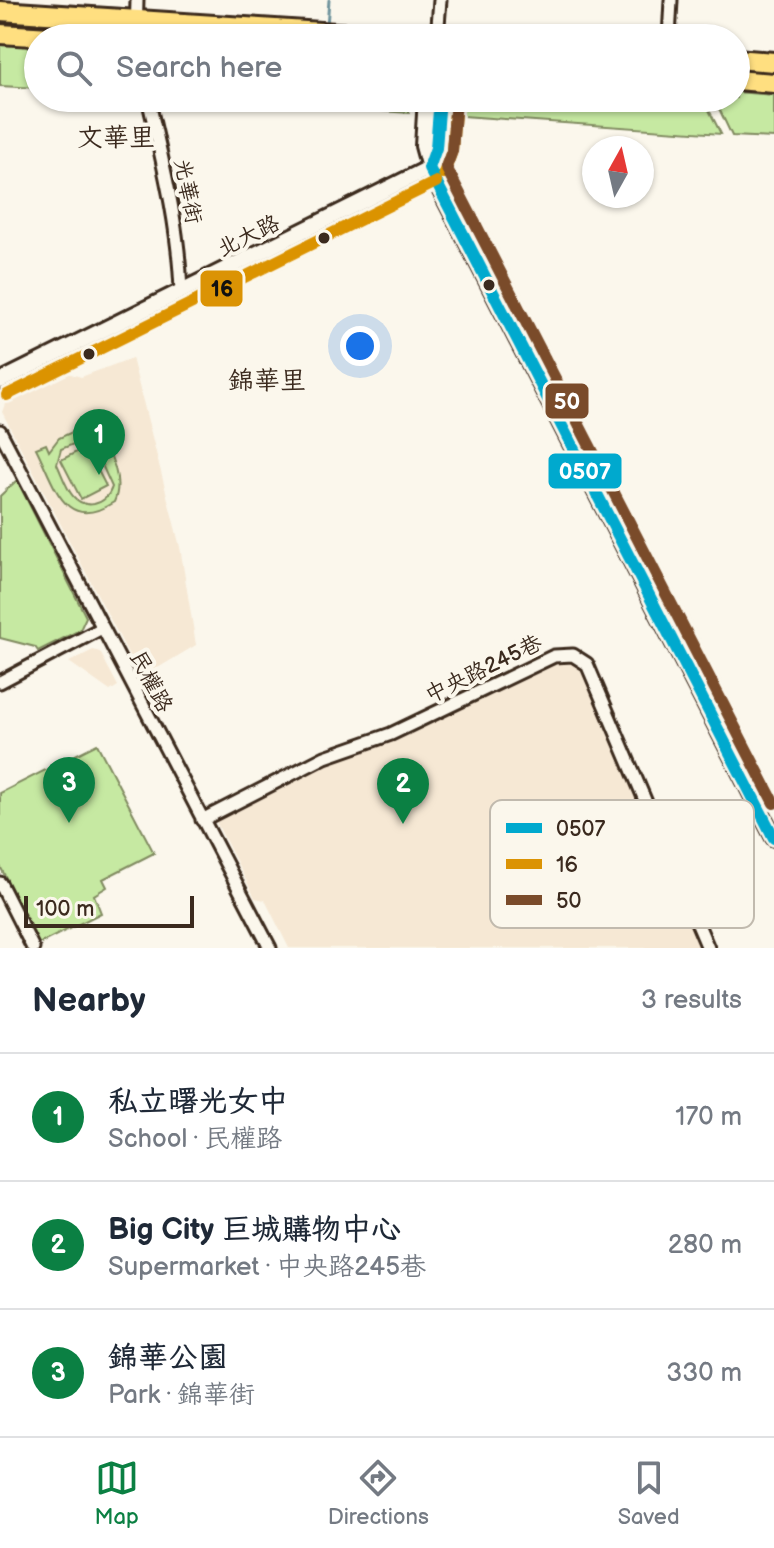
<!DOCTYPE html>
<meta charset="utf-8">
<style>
:root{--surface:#fff;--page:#f6f6f7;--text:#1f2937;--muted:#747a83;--line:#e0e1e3;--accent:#0b8043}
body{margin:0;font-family:"Balsamiq Sans","LXGW WenKai TC",sans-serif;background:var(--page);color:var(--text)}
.compass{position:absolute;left:582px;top:136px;width:72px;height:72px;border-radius:50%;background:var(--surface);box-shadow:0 2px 6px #0004;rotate:8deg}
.scale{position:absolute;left:24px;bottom:20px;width:170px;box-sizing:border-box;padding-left:8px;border:4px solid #3b2a1e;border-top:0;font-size:22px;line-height:28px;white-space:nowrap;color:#3b2a1e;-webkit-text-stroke:6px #fbf7ec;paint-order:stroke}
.you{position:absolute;left:360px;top:346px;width:28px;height:28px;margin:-20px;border:6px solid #fff;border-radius:50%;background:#1a73e8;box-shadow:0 0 0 12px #1a73e833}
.badge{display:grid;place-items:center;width:52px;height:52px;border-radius:50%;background:var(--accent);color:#fff;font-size:26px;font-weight:700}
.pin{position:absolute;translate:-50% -66px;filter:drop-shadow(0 2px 4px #0008)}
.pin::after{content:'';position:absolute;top:42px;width:28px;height:24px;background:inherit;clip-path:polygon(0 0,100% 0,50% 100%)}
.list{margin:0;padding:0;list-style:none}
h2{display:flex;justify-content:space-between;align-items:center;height:104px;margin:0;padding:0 32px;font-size:34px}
h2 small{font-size:26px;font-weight:400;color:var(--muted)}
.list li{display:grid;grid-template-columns:52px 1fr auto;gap:24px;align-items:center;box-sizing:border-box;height:128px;padding:0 32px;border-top:2px solid var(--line)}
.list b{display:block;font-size:30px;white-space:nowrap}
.list p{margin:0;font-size:26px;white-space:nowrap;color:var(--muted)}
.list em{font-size:26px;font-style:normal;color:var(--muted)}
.icon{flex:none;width:44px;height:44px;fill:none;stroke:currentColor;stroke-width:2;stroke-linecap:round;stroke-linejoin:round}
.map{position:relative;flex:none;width:774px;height:948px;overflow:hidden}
.search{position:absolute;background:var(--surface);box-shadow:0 2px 6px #0004;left:24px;right:24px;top:24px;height:88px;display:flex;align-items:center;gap:20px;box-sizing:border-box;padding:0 28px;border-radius:44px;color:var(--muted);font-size:30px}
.sheet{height:488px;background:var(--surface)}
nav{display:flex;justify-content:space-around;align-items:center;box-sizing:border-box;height:112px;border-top:2px solid var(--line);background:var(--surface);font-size:22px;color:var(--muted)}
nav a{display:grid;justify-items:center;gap:4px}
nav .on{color:var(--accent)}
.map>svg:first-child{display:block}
.built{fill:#f6e8d4}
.green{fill:#c6e9a2;stroke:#808a60;stroke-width:2;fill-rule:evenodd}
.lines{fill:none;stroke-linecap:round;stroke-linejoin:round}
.stream{stroke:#6f949d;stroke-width:3}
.minor-casing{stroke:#3b2a1e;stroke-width:17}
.tertiary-casing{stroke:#3b2a1e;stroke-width:20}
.primary-casing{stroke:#3b2a1e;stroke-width:24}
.minor{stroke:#fbf7ec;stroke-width:11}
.tertiary{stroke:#fbf7ec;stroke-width:14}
.primary{stroke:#ffdf80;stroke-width:18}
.bus-1-casing{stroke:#fbf7ec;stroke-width:18}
.bus-2-casing{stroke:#fbf7ec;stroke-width:18}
.bus-3-casing{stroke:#fbf7ec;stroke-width:18}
.bus-1{stroke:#00a9ce;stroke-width:12}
.bus-2{stroke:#db9304;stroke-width:12}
.bus-3{stroke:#7a4b2a;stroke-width:12}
.bus-dot{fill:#3b2a1e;stroke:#fbf7ec;stroke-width:3}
.labels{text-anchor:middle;stroke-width:8;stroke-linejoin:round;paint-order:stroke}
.street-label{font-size:22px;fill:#3b2a1e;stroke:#fbf7ec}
.quarter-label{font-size:26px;fill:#3b2a1e;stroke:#fbf7ec}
.key{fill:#fbf7ec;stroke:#c1baae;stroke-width:2}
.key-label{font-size:22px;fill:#3b2a1e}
.line-badge{stroke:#fbf7ec;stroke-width:3}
.badge-label{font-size:22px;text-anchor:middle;font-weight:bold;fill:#fff}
.pale-badge-label{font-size:22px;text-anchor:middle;font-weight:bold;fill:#111}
</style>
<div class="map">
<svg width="774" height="948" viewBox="0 0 774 948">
<rect width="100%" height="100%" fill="#fbf7ec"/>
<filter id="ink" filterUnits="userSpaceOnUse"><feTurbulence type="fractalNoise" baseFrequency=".0125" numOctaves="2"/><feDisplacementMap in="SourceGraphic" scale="16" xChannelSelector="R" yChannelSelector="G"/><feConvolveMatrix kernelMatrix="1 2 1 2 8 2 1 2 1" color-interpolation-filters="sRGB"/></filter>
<g filter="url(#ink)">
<path class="built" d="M132,358L180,547L196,645L141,678L2,412L9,393L54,369L81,377Z
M93,650L100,652L118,686L110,691L69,662Z
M563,659L583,669L616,736L700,948H289L265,900L255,898L214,818L325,756L360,751Z"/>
<path class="green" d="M0,39L38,42V88L0,86Z
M736,92L774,95V138L732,136L714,98H736Z
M188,98H409V113Z
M449,98H703L721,134L449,115Z
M72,432C80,433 90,432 97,438C113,451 123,483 114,502C64,534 55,485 36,448L46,444L49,451L59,438ZM81,441L94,447L112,487C109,496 104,502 94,504C71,508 65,481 57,464L61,449Z
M86,447L106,486L81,499L61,460Z
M17,480L86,617L80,630L38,651L35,647L0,638V496Z
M97,744L154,853L103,879L107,887L94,895L101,913L39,944L0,866V793Z"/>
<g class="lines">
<path class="stream" d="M327,26L329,0"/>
<defs>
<path id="minor" d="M136,38L137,0
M437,38L440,0
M669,38L671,0
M148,98C163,163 179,226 181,292
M0,431L270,948
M0,682L102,628
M202,820L325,757L391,734L554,656L573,655L587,664L708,948
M0,883L33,948"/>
<path id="tertiary" d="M426,98L423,146L429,168L774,838
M429,168L436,148L440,98
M0,381L429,168"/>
<path id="primary" d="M0,11L413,38
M0,34L67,38
M736,59L774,62
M736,80L774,83"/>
</defs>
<use href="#minor" class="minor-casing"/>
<use href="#tertiary" class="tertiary-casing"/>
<use href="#primary" class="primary-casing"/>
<use href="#minor" class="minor"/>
<use href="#tertiary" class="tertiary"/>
<use href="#primary" class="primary"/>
<defs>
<path id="bus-1" d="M440,98L436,148L429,168L774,838"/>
<path id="bus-2" d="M444,173L452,151L456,99
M7,395L436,182"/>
<path id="bus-3" d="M456,99L452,151L446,167L774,803"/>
</defs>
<use href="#bus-1" class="bus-1-casing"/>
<use href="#bus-2" class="bus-2-casing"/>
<use href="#bus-3" class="bus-3-casing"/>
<use href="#bus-1" class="bus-1"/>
<use href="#bus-2" class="bus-2"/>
<use href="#bus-3" class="bus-3"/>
</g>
</g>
<g class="bus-dot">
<circle cx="324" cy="238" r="7"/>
<circle cx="489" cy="285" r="7"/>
<circle cx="89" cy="354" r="7"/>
</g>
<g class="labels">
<g class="street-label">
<text transform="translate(189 191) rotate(79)" y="8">光華街</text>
<text transform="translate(248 235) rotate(-26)" y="8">北大路</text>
<text transform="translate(483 668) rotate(-26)" y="8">中央路245巷</text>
<text transform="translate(152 681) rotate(62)" y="8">民權路</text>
</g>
<g class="quarter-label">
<text x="116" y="146">文華里</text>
<text x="267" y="389">錦華里</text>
</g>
</g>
<rect x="490" y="800" width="264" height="128" rx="12" class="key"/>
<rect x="506" y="823" width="36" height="10" fill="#00a9ce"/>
<rect x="506" y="859" width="36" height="10" fill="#db9304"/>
<rect x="506" y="895" width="36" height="10" fill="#7a4b2a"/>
<g class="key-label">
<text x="556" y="836">0507</text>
<text x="556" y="872">16</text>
<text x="556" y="908">50</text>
</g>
<g class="line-badge">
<rect x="199" y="269" width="45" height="39" rx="8" fill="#db9304"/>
<rect x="544" y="382" width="46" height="38" rx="8" fill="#7a4b2a"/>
<rect x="547" y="452" width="76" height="38" rx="8" fill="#00a9ce"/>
</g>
<g class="badge-label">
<text x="567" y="409">50</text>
<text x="585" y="479">0507</text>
</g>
<g class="pale-badge-label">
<text x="222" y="296">16</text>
</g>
</svg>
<svg class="compass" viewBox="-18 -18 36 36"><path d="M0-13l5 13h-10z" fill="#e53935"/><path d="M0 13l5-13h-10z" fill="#747a83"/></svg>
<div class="scale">100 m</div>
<div class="you"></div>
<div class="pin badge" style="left:99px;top:475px">1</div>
<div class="pin badge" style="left:403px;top:824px">2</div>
<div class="pin badge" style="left:69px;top:823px">3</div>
<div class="search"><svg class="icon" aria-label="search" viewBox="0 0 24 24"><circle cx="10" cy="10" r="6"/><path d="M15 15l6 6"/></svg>Search here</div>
</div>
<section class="sheet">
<h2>Nearby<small>3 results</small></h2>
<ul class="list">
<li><span class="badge">1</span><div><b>私立曙光女中</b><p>School · 民權路</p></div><em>170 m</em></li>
<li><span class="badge">2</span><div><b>Big City 巨城購物中心</b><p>Supermarket · 中央路245巷</p></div><em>280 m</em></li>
<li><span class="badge">3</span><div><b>錦華公園</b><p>Park · 錦華街</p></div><em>330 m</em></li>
</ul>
</section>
<nav>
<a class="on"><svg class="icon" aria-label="map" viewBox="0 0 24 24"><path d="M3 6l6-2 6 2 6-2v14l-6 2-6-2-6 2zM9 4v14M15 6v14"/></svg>Map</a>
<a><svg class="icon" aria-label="directions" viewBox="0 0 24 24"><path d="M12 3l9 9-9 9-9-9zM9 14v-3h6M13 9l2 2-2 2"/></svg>Directions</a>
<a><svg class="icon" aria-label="saved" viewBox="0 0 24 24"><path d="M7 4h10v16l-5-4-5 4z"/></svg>Saved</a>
</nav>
